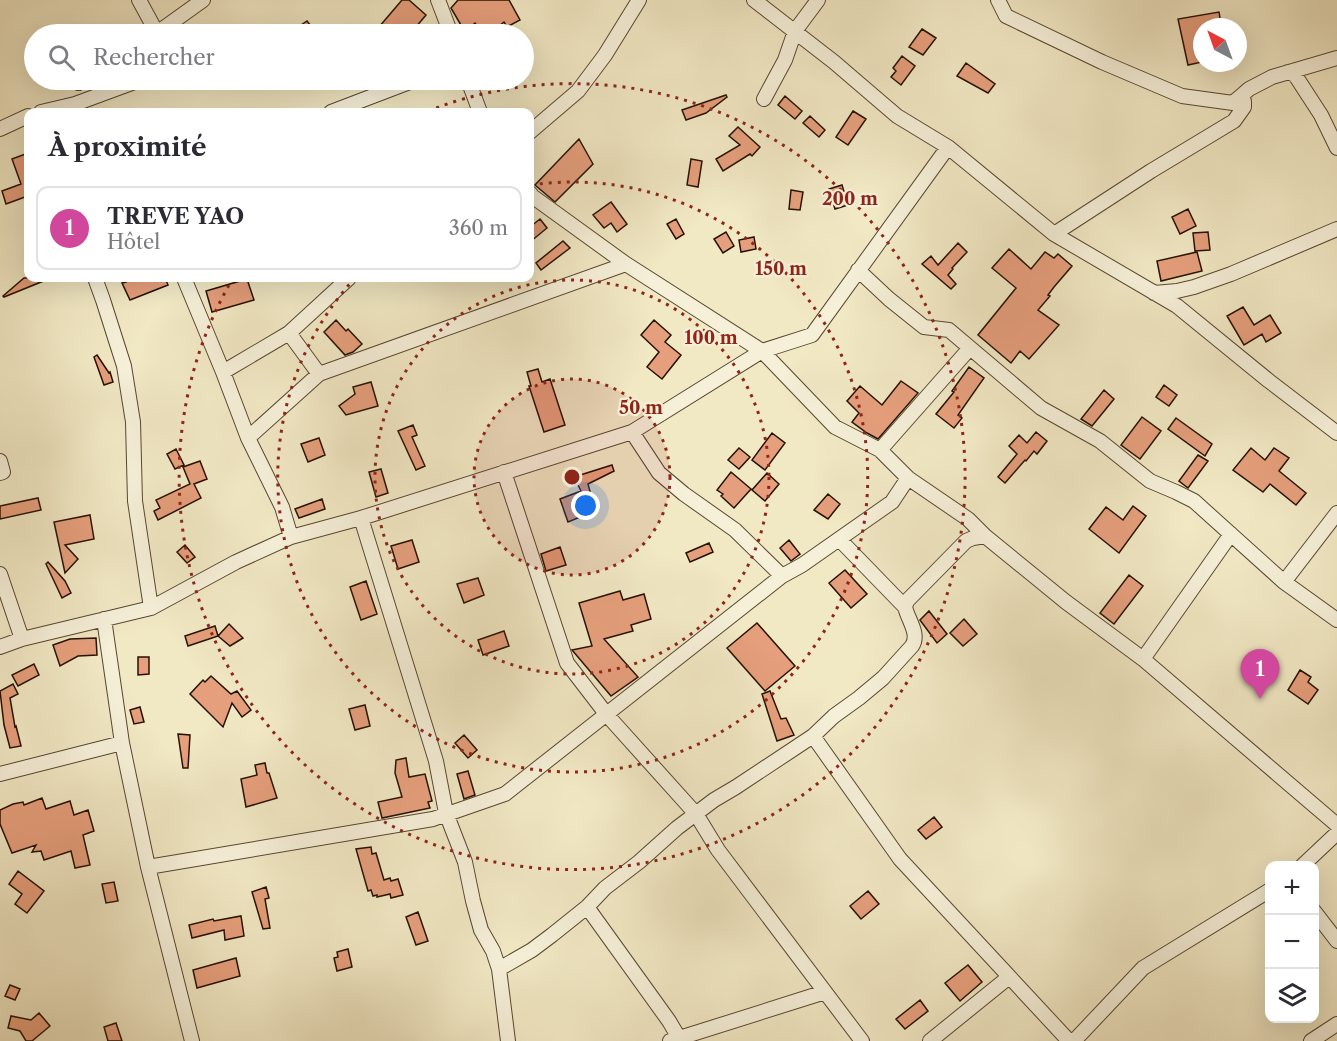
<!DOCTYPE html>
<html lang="fr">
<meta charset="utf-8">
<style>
:root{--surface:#fff;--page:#f7f7f7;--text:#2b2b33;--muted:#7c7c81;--line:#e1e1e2;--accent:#1a73e8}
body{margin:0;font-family:"Libre Caslon Text",serif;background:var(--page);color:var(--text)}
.controls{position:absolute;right:18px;bottom:18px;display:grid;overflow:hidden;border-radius:12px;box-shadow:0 6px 24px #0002}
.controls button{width:54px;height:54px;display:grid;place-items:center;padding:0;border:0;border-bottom:2px solid var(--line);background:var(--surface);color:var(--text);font:30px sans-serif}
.compass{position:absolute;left:1193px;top:18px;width:54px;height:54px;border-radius:50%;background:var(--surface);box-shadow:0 6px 24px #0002;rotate:319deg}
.you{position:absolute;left:586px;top:506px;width:21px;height:21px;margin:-15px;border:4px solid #fff;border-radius:50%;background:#1a73e8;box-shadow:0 0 0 9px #1a73e833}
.badge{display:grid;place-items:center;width:39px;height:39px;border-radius:50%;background:var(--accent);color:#fff;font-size:20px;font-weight:700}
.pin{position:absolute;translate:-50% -50px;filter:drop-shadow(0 2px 3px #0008)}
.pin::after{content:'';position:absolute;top:32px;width:21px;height:18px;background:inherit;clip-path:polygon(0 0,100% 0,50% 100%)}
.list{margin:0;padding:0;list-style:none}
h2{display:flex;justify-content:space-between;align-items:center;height:78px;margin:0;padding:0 24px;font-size:26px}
h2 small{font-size:20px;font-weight:400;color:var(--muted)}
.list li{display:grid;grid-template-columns:39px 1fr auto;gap:18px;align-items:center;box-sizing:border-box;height:84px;margin:0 12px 12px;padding:0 12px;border:2px solid var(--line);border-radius:12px}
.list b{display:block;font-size:22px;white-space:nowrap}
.list p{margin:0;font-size:20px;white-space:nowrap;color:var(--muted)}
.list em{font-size:20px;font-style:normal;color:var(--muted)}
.icon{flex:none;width:33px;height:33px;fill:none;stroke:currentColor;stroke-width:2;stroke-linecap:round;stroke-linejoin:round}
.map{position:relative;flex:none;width:1337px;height:1041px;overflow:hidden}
.search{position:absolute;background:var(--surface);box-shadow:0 6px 24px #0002;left:24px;top:24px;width:510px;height:66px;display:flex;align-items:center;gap:15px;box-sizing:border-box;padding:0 21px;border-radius:33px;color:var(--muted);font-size:22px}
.panel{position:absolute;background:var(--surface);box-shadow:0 6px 24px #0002;left:24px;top:108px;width:510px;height:174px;border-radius:12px}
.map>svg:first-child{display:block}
.building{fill:#e69f7c;stroke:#251100;stroke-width:1.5}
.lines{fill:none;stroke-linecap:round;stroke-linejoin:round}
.minor-casing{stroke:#584731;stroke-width:16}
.minor{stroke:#f6f0d9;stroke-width:14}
.ring{fill:none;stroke:#8f2418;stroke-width:3;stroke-dasharray:3 6}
.centre{fill:#8f2418;stroke:#f6f0d9;stroke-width:3}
.ring-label{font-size:18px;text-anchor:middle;font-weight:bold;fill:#8f2418;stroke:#f6f0d9;stroke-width:4.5;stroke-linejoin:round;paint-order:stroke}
</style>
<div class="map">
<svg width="1337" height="1041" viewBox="0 0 1337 1041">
<rect width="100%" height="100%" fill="#f1e8c4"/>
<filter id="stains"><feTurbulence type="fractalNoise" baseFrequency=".00333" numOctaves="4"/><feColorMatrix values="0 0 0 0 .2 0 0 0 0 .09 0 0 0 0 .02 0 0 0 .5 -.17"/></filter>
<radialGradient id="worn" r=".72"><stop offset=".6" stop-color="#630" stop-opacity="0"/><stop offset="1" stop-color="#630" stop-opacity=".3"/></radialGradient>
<path class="building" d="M402,0H409L426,15L410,34H373Z
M458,0H509L520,20L507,27L504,22L489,34H483L475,23L465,32L451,8Z
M1219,12L1221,24L1215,25V27H1202V62L1188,65L1178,19Z
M307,21L317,34H288Z
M922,29L936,38L923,55L909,47Z
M902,56L915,66L901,85L891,77L896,71L893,68Z
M966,63L995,84L988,93L957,76Z
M51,80H85L81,90H77L51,82Z
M726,95L727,97L706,113L686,120L682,110Z
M785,96L802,111L795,119L778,105Z
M853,111L866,119L848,145L836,137Z
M810,116L825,130L819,137L803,123Z
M738,127L760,147L752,156L750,154L723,171L716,159L740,145L729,136Z
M579,139L593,164L555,202L535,185Z
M28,153V201L27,202L25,197L6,204L2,191L21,184L12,159Z
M691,159L702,161L698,187L687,185Z
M842,185L848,205L835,209L829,189Z
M791,190L803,192L800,210L789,209Z
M611,202L627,224L617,232L611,223L604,228L593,215Z
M1188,209L1196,226L1180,234L1172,217Z
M540,219L547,228L530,242V227Z
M676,219L684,234L676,239L667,224Z
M726,232L734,246L723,253L714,239Z
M1208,232L1210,250L1195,251L1193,233Z
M754,237L756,249L741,252L739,240Z
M563,241L570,248L541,270L536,263Z
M958,243L967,252L952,268L953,269L948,275L956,284L951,289L922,264L931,256L938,265Z
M1009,249L1031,269L1045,252L1054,258L1058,254L1072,266L1054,287L1048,295L1050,296L1038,310L1059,325L1029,359L1020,351L1011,363L978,335L1016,288L992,268Z
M1197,252L1202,271L1161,281L1157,261Z
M24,278H51L4,297L3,296Z
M124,278H165L168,285L130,300L122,283L126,282Z
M247,279L254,300L212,312L206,291Z
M1243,307L1254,325L1270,315L1281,333L1266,342L1262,334L1244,345L1227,316Z
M336,320L346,331L348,329L362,344L353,352L345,355L324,332Z
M654,320L671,335L665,342L681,355L662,379L647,367L659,352L641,335Z
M97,355L109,373L110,372L113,382L104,385L94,357Z
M969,367L984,378L958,415L962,418L954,428L936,414L954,392L952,391Z
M538,369L542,382L550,379L565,425L544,432L529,386H531L527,372Z
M901,381L918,393L878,439L867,433L852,422L859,413L847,401L860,386L882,405Z
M371,382L378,406L346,415L339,406L355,394L353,387Z
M1164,385L1177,395L1169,406L1156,397Z
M1104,390L1114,399L1092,426L1081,419Z
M1142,417L1161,431L1140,459L1121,445Z
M1176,418L1212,444L1205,456L1168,429Z
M413,425L417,435L412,437L425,466L416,470L398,431Z
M1036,432L1047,441L1037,454L1034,451L1026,461L1025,460L1005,483L998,477L1017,454L1009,446L1019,435L1027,443Z
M772,433L785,443L765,470L752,460Z
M319,438L325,455L308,462L301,444Z
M739,448L750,457L739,469L728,460Z
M1251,448L1265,460L1274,448L1289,458L1279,471L1306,493L1296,505L1270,484L1263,492L1233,470Z
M176,449L184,465L175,469L167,454Z
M1198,455L1208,461L1188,488L1179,481Z
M200,461L207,479L194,484L201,498L158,520L154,511L160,508L156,500L190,484L183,467Z
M612,465L614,471L588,484L595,510L590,512L589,510L584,511L585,515L568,522L560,499L581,491L574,477Z
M381,469L388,493L376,497L369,472Z
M731,472L751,489L734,508L721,496L723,494L717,490Z
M767,473L779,484L765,501L752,490Z
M828,494L840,504L828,519L814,510Z
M38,498L41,510L0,519V506Z
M322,499L325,509L299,518L295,509Z
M1133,506L1146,516L1119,553L1089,529L1106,507L1123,520Z
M90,515L94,539L65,545L78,559L65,573L54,522Z
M412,540L419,562L398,569L391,546Z
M789,540L800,554L791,561L780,548Z
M709,543L713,552L690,562L686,553Z
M185,545L195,557L187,563L177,552Z
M560,547L566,565L546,571L541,554Z
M48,562L65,581L71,593L62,598L46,564Z
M845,570L867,594L851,608L829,583Z
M1129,575L1143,586L1114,624L1100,613Z
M478,578L484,595L464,603L457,584Z
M366,581L377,614L361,620L350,587Z
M620,591L623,600L644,594L651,619L631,625L633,631L604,639L638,677L611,696L572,650L592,646L579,603Z
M929,611L947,634L937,643L920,620Z
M964,619L977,634L963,646L950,633Z
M757,623L795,666L765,691L727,648Z
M229,624L243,638L230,646L218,636Z
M215,626L218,636L188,646L185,636Z
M504,631L509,646L483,655L478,640Z
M96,638L97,655L78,656L60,666L53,645L70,639Z
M138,657H149V674L138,675Z
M34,664L39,675L18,686L12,675Z
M1300,670L1311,677L1308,682L1318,690L1308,704L1288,690Z
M211,676L231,694L237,691L251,710L242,717L232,703L223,727L190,694L203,680L205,682Z
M13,684L18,694L10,698L15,727L16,726L21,746L10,748L4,725L0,691Z
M770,691L781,719L786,718L794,735L777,741L762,694Z
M365,705L370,726L355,730L349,709Z
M140,707L144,722L134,724L130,710Z
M178,734L190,735L188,768H183Z
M464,735L477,750L468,758L455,743Z
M406,758L409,777L425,774L432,801L428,802L430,808L382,818L378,802L402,797L395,773L396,760Z
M265,763L267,773H269L277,798L246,807L241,779L257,775L255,765Z
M468,771L475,795L464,799L457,774Z
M42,798L46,809L70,801L74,815L88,810L94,831L83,835L90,865L75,868L71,851L44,860L41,851L32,852L36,845L12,853L0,824V810L13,804L23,802L24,805Z
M934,817L942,827L926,839L918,830Z
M371,847L372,854L376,853L384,880L390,878L391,881L398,879L403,895L391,898L390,894L377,897V895L373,896L371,890L368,891L356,849Z
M18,871L44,891L27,913L15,904L22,894L9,884Z
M114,882L118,901L106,903L102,884Z
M266,887L269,898L265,899L270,928L263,929L252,892Z
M868,891L879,904L861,919L850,906Z
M418,912L428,941L416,945L406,917Z
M241,916L244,936L225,940L224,930L192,938L189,925L213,919L214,921Z
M348,949L352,967L337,971L334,958L338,957L337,952Z
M236,958L240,976L197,988L193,970Z
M968,965L982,982L960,1001L945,983Z
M10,985L20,989L15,1000L5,996Z
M920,1000L928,1011L905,1029L896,1019Z
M39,1013L50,1026L32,1041H26L20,1031L8,1028L11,1016L31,1020Z
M116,1023L122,1041H108L104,1027Z"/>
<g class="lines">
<defs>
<path id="minor" d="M139,0L157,33
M438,0L451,34
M754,0L834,62L897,116L948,147L1054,234L1177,306L1269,381L1337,433
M998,0L1006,16L1102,62L1182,96L1233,103L1249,89L1272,77L1337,58
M157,34V33L203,0
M1288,72L1295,75L1321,115L1337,148
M468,80L480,112
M764,99L785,60L795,31L818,0
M41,112L75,104L140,80
M331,112L415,80
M0,129L28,116
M530,132L578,91L605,55L639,0
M530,193L532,196L626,264L762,351L835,427L880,450L908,478L968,519L985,536L1066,602L1143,659L1337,825
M1054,234L1151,171L1234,121L1244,107V101L1240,97L1234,102
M858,270L889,299L924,327L949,330L1041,408L1100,441L1150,481L1176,492L1194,501L1284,582L1337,620
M95,278L103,300L124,366L133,422L135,501L151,608
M184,278L223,372
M1154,293L1177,291L1194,287L1231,274L1337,229
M289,333L319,374
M632,432L659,473L684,494L735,530L782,576
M248,438L223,372L289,333L349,278
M880,450L970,348
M0,461L3,472L0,473
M504,472L567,663L607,715L696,814L718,850L862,1041
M361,518L436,761L446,813L465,862L473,901L481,930L493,951L499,969L508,1041
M291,537L282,507L248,438L319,374L626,264
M839,539L905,607
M0,574L22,639
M1284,582L1337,513
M104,619L122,743
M0,647L22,639L151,608L236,562L291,537L361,518L632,432L762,351L812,335L948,147
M1143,659L1231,534
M813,736L900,859L1069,1041
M0,774L122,743L148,867L192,1041
M1302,866L1337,833
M148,867L433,819L505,794L782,576L802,565L892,502L908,478
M587,907L669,1021L679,1038
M1314,911L1337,941
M499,969L532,950L552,935L587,907L605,888L639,862L677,828L714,800L736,787L813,736L834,716L859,698L883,678L912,646C920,634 908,620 905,607L907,601L966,541L973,538L985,536
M670,1041L825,992
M930,1041L1009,977
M1074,1041L1143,968L1270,890
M1311,1041L1337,1024"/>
</defs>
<use href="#minor" class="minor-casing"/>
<use href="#minor" class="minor"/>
</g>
<circle cx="572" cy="477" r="98" fill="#8f2418" fill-opacity=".12"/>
<g class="ring">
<circle cx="572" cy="477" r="98"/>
<circle cx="572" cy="477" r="197"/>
<path d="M531 185A295 295 0 1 1 355 278"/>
<path d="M428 111A393 393 0 1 1 233 278"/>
</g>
<circle cx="572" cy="477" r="9" class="centre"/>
<g class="ring-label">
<text x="850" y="205">200 m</text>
<text x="781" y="275">150 m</text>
<text x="711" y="344">100 m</text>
<text x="641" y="414">50 m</text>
</g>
<rect width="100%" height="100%" filter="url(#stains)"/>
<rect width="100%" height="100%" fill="url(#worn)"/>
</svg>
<div class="controls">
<button>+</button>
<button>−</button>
<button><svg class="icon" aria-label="layers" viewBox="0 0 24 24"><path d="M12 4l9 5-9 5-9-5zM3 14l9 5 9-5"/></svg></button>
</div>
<svg class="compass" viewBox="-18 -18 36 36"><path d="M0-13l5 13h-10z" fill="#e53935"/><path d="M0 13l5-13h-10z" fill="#7c7c81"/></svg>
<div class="you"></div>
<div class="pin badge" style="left:1260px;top:699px;background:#d1479c">1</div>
<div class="search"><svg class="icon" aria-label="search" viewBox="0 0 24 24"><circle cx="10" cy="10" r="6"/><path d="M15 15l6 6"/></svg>Rechercher</div>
<section class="panel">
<h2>À proximité<small></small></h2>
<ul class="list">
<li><span class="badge" style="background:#d1479c">1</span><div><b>TREVE YAO</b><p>Hôtel</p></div><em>360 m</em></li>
</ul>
</section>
</div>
